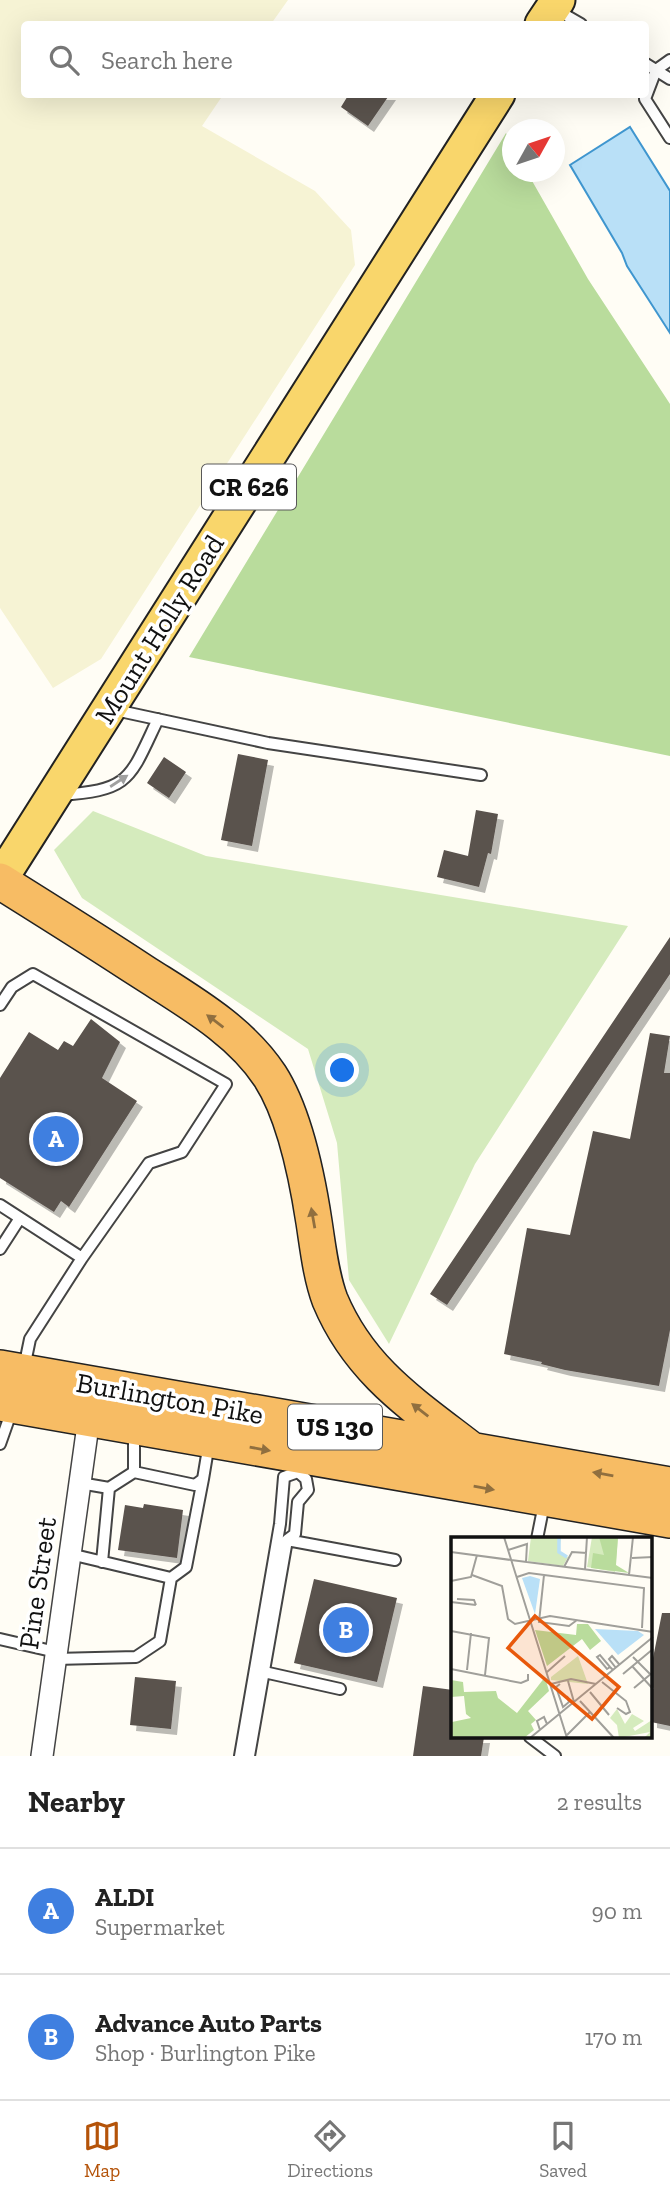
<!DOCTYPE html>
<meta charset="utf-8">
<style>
:root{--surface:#fff;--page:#f6f6f6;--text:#222;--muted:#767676;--line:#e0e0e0;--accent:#b45309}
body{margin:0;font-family:"Zilla Slab",serif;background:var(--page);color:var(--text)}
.compass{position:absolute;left:502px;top:119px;width:63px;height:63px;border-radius:50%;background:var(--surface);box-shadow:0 7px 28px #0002;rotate:50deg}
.you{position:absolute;left:343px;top:1071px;width:24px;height:24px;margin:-18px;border:5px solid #fff;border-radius:50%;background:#1a73e8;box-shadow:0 0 0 10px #1a73e833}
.badge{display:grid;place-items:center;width:46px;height:46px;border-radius:50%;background:var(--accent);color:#fff;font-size:23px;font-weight:700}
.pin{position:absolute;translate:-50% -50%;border:4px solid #fff;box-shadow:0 2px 7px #0006}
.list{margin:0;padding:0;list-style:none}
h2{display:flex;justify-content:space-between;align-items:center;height:91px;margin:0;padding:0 28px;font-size:30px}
h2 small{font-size:23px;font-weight:400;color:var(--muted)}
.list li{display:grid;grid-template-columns:46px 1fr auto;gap:21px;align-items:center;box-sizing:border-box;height:126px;padding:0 28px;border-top:2px solid var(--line)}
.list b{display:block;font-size:26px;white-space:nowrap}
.list p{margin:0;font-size:23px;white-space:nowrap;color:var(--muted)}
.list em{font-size:23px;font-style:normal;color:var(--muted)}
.icon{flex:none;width:38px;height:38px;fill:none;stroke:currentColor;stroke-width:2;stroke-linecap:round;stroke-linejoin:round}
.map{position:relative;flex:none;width:670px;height:1756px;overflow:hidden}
.search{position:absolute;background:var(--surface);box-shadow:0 7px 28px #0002;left:21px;right:21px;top:21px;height:77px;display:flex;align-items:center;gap:18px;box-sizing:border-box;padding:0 24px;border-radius:7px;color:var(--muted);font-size:26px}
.sheet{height:343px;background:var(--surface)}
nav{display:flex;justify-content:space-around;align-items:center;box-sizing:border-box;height:98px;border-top:2px solid var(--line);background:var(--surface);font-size:19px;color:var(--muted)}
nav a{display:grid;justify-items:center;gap:4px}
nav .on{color:var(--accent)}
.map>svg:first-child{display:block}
.farmland{fill:#f6f3d4}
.green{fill:#d5ebbd}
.forest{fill:#b9dc9c}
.water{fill:#b9e0f7;stroke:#3f96cf;stroke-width:2}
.building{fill:#5a524d;filter:url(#shadow)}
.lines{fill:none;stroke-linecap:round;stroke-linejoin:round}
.service-casing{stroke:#444;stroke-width:14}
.minor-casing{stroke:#444;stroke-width:24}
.primary-casing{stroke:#222;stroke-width:37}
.trunk-casing{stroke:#222;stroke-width:38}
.service{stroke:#fff;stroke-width:10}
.minor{stroke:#fff;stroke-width:21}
.primary{stroke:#f9d66b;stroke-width:33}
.trunk{stroke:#f7bc64;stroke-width:35}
.oneway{fill:#a0a0a0}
.oneway2{fill:#906f3f}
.labels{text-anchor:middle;stroke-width:7;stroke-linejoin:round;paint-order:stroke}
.shield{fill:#fff;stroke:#585858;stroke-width:2}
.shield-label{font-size:26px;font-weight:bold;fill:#111}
.street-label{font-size:28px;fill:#111;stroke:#fff}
.inset-river{fill:none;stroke:#b9e0f7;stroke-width:3.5}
.inset-road{fill:none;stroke:#a09f9a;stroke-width:2}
.view{fill:#e8590c;fill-opacity:0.15;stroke:#e8590c;stroke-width:3.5}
.inset-edge{fill:none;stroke:#111;stroke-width:3.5}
</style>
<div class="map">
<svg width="670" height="1756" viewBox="0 0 670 1756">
<defs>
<filter id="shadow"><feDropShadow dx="6" dy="6" stdDeviation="0" flood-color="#0004"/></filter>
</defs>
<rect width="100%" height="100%" fill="#fffdf5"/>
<path class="farmland" d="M0,0H288L271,24H24V94L223,95L202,126L315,191L351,230L355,265L101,659L53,688L0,608Z"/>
<path class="green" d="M93,811L206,856L628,926L475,1164L389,1344L349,1280L337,1143L308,1049L82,898L54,850Z"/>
<path class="forest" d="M506,133L512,145V172H527L588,279L670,404V756L189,657Z"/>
<path class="water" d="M630,127L670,191V333L627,266L622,253L570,165Z"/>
<path class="building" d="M349,94H390L368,126L341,107Z
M238,754L268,760L252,846L221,840Z
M164,757L186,772L169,798L147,783Z
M476,810L498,814L491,854L488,853L479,887L437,877L444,850L468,856Z
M670,937V974L447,1305L430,1294Z
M91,1019L120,1042L102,1078L137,1101L69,1207L61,1201L54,1212L0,1178V1078L29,1032L58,1050L64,1041L73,1046Z
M650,1033L670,1036L664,1073H670V1330L659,1386L565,1370L541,1364L542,1362L504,1354L527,1228L570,1235L593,1131L630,1139Z
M144,1504L183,1510L177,1558L118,1550L125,1505L143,1508Z
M314,1579L397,1598L377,1682L294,1663Z
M662,1613H670V1726L651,1722V1668Z
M135,1677L176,1681L171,1729L130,1725Z
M423,1686L453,1690V1737H484L481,1756H413Z"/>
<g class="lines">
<defs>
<path id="service" d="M555,9L581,24
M670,60L656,70L645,99L670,138
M646,64L670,79
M115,710L268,743L481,775
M60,795C131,790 129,780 158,719
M0,1005L12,987L33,974L226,1084L182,1152L149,1163L82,1258L30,1339L24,1368
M0,1205L82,1258
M0,1249L20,1218
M134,1433V1472L195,1485L203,1479L209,1443
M0,1444L12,1410
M80,1483L109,1488L134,1472
M537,1539L544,1504
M287,1540L395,1560
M70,1554L171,1578L186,1567L203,1479
M102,1562L109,1488
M0,1639L56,1652
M55,1659L136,1657L160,1641L171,1578
M264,1672L340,1689
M530,1737L555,1756
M240,1756L280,1524L284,1477L298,1472
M249,1756L287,1540L295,1534L298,1502L308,1490L306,1479L298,1472"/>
<path id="minor" d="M42,1756L89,1418"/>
<path id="primary" d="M542,24L558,0
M0,880L498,94"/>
<path id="trunk" d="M0,881C48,911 96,941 143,972C188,1001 240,1030 270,1076C295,1115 307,1176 314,1222C318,1248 321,1276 330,1300C360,1372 415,1406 474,1452
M0,1368L670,1485
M0,1403L670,1520"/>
</defs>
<use href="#service" class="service-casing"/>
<use href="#minor" class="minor-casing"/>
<use href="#primary" class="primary-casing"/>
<use href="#trunk" class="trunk-casing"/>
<use href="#service" class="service"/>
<use href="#minor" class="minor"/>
<use href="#primary" class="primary"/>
<use href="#trunk" class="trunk"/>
</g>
<defs><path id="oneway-solid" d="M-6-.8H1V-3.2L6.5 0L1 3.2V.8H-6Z" transform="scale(1.75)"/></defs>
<use class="oneway" href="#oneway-solid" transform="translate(119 781) rotate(-33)"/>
<g class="oneway2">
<use href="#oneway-solid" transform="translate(215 1021) rotate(-143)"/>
<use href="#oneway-solid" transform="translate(313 1218) rotate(-100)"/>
<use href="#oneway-solid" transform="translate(420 1410) rotate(-142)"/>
<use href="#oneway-solid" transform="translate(260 1449) rotate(10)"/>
<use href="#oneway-solid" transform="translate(603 1474) rotate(-170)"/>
<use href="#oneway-solid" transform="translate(484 1488) rotate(10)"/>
</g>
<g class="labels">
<g class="shield">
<rect x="202" y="464.5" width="94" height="45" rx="5"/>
<rect x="288" y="1404.5" width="94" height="45" rx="5"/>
</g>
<g class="shield-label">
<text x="249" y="496">CR 626</text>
<text x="335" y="1436">US 130</text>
</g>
<g class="street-label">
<text transform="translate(159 629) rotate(-58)" y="10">Mount Holly Road</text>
<text transform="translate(170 1398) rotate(10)" y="10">Burlington Pike</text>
<text transform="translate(37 1583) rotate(-82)" y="10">Pine Street</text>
</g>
</g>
<g transform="translate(451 1537)">
<rect width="201" height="201" fill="#fffdf5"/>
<path d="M80,0H110L108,15L117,20L112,29L77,24ZM141,0H167L164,35L136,30ZM127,119L137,147L100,143V140ZM166,172L174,187L181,177L193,184L182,191L184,194L201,183V201H193L199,195L168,201L166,188L159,181Z" fill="#d5ebbd"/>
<path d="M148,0H167L165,28L178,36L140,31L142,16L153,18ZM126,87H137L150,104L139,113L131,102L96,129L84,93L125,98ZM94,140L98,154L77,174L85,183L80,187L83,193L73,201H0L1,185L20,181L15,177L13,159L0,160V143L12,145L13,155L45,154L47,161L66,176Z" fill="#b9dc9c"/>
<path d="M79,39L89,42L84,77L71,41ZM144,92L187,94L193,98L167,118Z" fill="#b9e0f7"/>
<path class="inset-river" d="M108,0V15L116,20"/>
<path class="inset-road" d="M53,0L116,201M57,13L76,7L75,25M0,15L60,23M181,21L202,20M60,23L202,41M113,30L121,15L136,16M134,32L136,0M21,38L51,49L57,82L64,87L99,79L202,95M93,38L88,85L118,89L126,83M178,38L182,0M66,40L78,36L193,51L191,91M0,44L20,40L26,18M6,62L23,63L25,68M0,65L25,68M0,94L38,101L34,138M182,120L199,137M181,129L202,152M159,130L156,132L146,120L149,118L159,130L162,133M165,131L158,122L161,119L168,127M0,132L70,146L77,143V137M16,133L20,96M96,135L114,119M172,137L202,112M117,144L123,165M151,145L175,164L179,175L175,177L166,171M100,147L120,142L145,147M109,147L105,150L112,170L118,165L116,159M183,151L201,136M139,155L158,178M129,164L163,201M89,193L86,184L93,180L96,187M116,198L139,175M79,201L202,100"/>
<path class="view" d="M84,79L168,150L141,182L57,111Z"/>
<rect width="201" height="201" class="inset-edge"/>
</g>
</svg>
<svg class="compass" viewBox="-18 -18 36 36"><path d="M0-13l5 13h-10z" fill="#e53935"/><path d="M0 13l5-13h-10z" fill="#767676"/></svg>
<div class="you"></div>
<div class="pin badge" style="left:56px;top:1139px;background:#3f7fe0">A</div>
<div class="pin badge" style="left:346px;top:1630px;background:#3f7fe0">B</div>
<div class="search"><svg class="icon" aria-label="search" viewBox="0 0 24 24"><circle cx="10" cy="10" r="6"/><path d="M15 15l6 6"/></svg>Search here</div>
</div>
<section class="sheet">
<h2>Nearby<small>2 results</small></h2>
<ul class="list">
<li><span class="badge" style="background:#3f7fe0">A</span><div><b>ALDI</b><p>Supermarket</p></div><em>90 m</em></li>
<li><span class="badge" style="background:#3f7fe0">B</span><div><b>Advance Auto Parts</b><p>Shop · Burlington Pike</p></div><em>170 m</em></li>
</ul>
</section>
<nav>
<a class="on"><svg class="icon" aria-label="map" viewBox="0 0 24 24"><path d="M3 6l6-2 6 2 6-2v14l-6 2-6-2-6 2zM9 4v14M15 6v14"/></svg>Map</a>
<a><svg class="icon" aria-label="directions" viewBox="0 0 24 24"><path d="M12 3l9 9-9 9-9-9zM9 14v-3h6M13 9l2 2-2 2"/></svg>Directions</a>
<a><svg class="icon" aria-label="saved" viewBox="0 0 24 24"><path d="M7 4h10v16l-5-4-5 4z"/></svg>Saved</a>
</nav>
